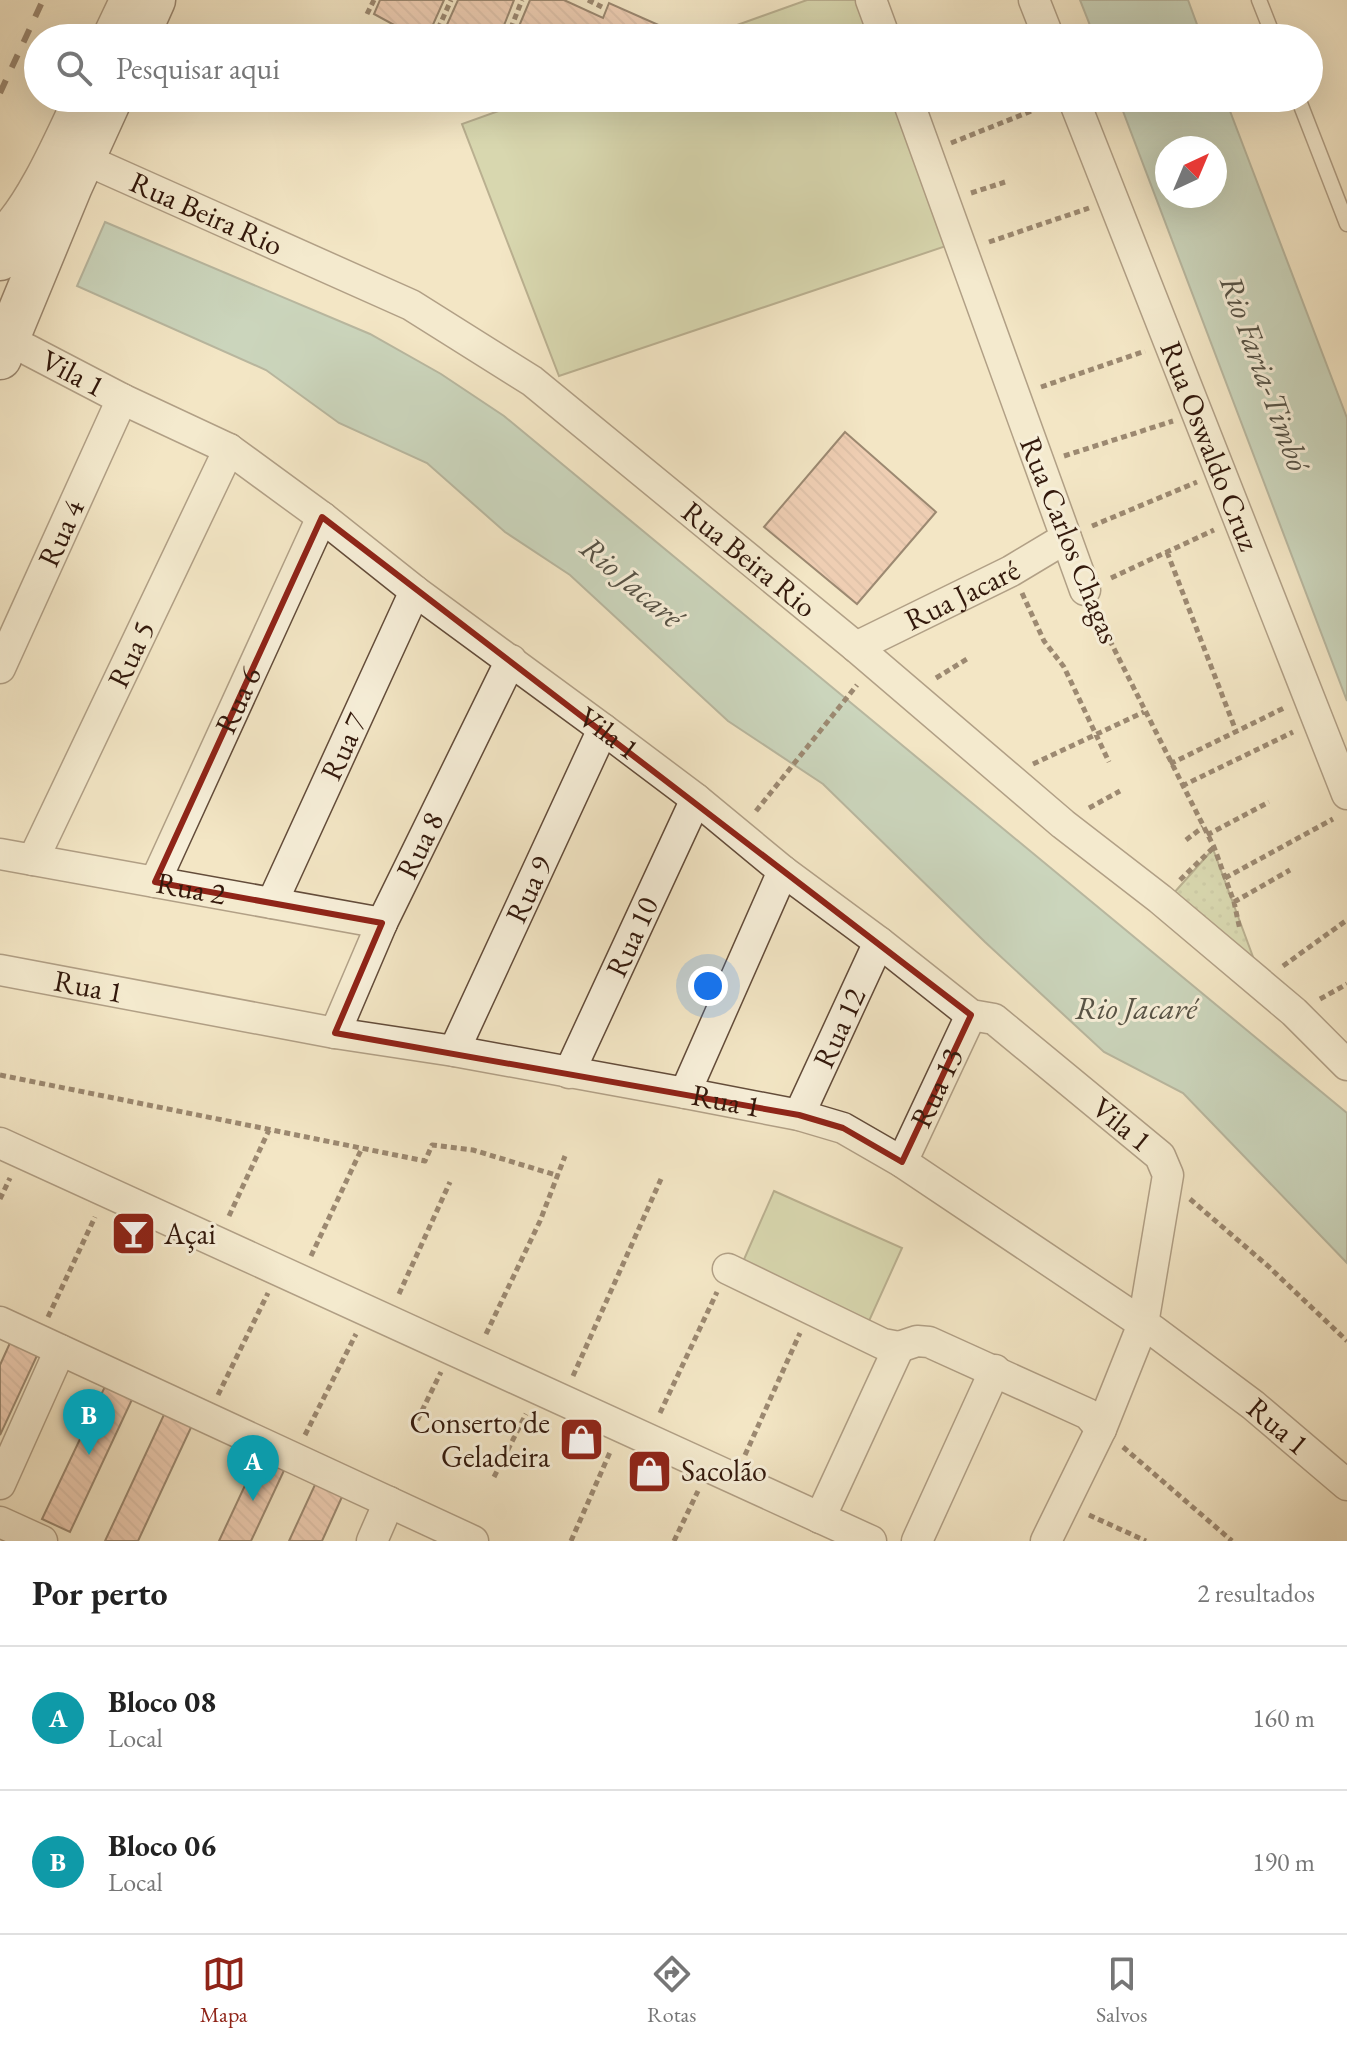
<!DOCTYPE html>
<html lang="pt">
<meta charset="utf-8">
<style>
:root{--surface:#fff;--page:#f2f2f2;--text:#222;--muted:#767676;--line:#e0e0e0;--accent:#8f2418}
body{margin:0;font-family:"EB Garamond",serif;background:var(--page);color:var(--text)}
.compass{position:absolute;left:1155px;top:136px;width:72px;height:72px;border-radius:50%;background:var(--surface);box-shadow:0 8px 32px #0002;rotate:44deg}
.you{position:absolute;left:708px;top:986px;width:28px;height:28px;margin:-20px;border:6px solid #fff;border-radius:50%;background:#1a73e8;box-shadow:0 0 0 12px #1a73e833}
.badge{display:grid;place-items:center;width:52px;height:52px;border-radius:50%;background:var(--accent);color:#fff;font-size:26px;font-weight:700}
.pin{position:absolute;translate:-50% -66px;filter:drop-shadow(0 2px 4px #0008)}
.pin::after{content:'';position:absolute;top:42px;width:28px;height:24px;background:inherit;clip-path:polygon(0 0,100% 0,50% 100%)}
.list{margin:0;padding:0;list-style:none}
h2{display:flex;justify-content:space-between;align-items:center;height:104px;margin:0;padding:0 32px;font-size:34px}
h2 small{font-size:26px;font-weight:400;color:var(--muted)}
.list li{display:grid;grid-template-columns:52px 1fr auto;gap:24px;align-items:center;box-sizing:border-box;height:144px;padding:0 32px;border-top:2px solid var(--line)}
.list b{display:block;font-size:30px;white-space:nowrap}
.list p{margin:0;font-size:26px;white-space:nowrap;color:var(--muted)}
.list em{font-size:26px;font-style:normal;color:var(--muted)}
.icon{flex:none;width:44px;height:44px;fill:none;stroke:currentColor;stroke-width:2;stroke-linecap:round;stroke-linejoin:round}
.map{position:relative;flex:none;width:1347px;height:1541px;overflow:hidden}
.search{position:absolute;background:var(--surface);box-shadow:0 8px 32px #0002;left:24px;right:24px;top:24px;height:88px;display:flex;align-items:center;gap:20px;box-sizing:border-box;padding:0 28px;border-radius:44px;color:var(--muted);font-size:30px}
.sheet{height:392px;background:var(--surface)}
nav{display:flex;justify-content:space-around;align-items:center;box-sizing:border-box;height:112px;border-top:2px solid var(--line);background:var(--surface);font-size:22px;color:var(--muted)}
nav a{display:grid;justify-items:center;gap:4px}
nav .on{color:var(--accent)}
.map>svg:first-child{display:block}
.grass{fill:url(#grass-dots);stroke:#767051;stroke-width:2}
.pitch{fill:#b9c696;stroke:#767051;stroke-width:2}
.water{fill:#9bc0b1;stroke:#717d6f;stroke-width:2;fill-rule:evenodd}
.building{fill:url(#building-back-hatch);stroke:#33190c;stroke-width:2}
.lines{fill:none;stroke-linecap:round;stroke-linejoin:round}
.lane-casing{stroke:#634c3a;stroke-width:17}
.street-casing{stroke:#634c3a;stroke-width:33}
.secondary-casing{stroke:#33190c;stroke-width:45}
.path{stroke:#33190c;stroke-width:5;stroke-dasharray:6 4;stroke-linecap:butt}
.lane{stroke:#f7efd9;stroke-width:14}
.street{stroke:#f7efd9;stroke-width:30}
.secondary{stroke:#f7efd9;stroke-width:42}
.rail{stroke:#33190c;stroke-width:6;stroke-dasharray:14 14;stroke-linecap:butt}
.marked{fill:none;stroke:#8f2418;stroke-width:6;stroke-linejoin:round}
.labels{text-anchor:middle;stroke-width:6;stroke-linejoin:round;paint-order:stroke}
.street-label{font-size:30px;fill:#33190c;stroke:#f7efd9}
.poi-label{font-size:30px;fill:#33190c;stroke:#f7efd9;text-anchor:start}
.water-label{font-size:32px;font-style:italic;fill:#575346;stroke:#f7efd9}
</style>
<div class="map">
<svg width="1347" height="1541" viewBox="0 0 1347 1541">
<defs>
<pattern id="grass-dots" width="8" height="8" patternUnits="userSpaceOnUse" patternTransform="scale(2)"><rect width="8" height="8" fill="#b9c696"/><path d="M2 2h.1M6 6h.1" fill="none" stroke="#a0aa80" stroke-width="1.8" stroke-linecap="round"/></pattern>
<pattern id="building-back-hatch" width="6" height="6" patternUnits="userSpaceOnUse" patternTransform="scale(2)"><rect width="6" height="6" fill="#eab19e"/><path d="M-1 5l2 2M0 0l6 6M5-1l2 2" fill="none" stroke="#c99887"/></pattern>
</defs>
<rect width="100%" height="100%" fill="#f3e6c5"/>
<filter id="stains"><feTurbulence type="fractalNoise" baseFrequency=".0025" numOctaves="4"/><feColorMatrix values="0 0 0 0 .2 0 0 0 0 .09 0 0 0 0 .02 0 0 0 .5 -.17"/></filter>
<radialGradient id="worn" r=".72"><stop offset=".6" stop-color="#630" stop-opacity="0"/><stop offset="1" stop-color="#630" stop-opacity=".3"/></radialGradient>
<path class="grass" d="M1213,849L1256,965L1173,894Z"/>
<path class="pitch" d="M807,0H867L881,38H701Z
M535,98H904L958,242L559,376L462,124Z
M774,1191L902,1248L869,1321L742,1264Z"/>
<path class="water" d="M1080,0H1188L1202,38H1095Z
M1118,98H1225L1347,418V701ZM1215,148V196H1167V148Z
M105,222L370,334L441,374L504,416L1347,1113V1263L1183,1093L1104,1052L985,942L823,784L728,721L570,575L505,532L427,463L339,423L266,370L77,286Z"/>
<path class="building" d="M380,0H444L427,38H418L374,14Z
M458,0H514L499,38H441Z
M530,0H564L603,18L609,3L663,27L656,38L608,28L562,38H514Z
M845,432L936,512L857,604L764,527Z
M14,1334L41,1347L0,1435V1365Z
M109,1378L136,1391L70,1532L42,1519Z
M168,1406L195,1419L138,1541H105Z
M262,1449L288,1462L251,1541H219Z
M319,1476L346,1488L322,1541H289Z"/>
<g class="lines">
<defs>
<path id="lane" d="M1259,0L1274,38
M1298,98L1347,224"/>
<g id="street">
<path d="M871,0L885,38"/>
<path d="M1034,0L1049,38"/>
<path d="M107,38L125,0"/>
<path d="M907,98L1085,590"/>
<path id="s1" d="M1073,98L1347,794"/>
<path id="s2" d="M84,159L411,305L532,381L856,647L1063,824L1160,899L1294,1012L1347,1065"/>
<path d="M0,234C30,208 61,136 79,98"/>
<path id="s3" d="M9,340L122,399L229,449L322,517L415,591L603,729L696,799L783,871L879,942L971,1015L994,1019L1160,1156L1168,1175L1143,1324L1101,1429L1046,1541"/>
<path id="s4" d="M856,647L1011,571L1066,538"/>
<path id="s5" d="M0,668L122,399"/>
<path id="s6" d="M0,854L382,923"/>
<path id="s7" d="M33,860L229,449"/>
<path id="s8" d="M155,882L322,517"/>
<path id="s9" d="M272,903L415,591"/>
<path id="s10" d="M0,970L335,1033L454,1051L685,1093L799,1115L843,1128L902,1162L1154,1331L1253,1405L1347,1485"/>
<path id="s11" d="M335,1033L382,923L511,660"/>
<path id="s12" d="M454,1051L603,729"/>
<path id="s13" d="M569,1073L696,799"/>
<path d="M685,1093L783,871"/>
<path id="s14" d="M799,1115L879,942"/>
<path d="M0,1143L871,1541"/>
<path id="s15" d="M902,1162L971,1015"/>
<path d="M728,1269L883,1344L899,1347L820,1518"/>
<path d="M0,1322L473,1541"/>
<path d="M899,1347L917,1341L929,1342L1088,1414L1101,1429"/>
<path d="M0,1484L60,1350"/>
<path d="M0,1522L42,1541"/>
<path d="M372,1541L389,1502"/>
<path d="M917,1541L995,1370"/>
</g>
<path id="secondary" d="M137,38L154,0
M0,259L56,201
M0,358L71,186L111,98"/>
</defs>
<use href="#lane" class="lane-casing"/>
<use href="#street" class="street-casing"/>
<use href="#secondary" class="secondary-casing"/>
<path class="path" d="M588,0L602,7
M367,14L374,0
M434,38L451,0
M507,38L522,0
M951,143L1049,104
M971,193L1005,182
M989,242L1089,208
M1041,387L1145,351
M1064,456L1173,421
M1092,526L1197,482
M1167,552L1236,731
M1111,578L1214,530
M1022,593L1044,641L1064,667L1109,762
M1096,613L1214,847L1234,902L1240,930
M936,678L967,659
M1033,764L1144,712
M1170,764L1286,707
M1182,786L1293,732
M1089,808L1120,791
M756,811L857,685
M1207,835L1269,802
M1186,840L1203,827
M1225,878L1333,819
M1180,880L1214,847
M1234,902L1290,870
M1283,966L1347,920
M1320,999L1347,984
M0,1075L425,1161L432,1145L473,1150L559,1176
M0,1199L10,1178
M1190,1199L1268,1266L1347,1341
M229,1216L269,1130
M311,1256L362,1148
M399,1294L450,1182
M48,1317L95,1217
M486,1334L540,1221L565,1156
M573,1376L661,1179
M218,1395L268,1293
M660,1413L717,1292
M413,1429L441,1372
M305,1435L356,1334
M1123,1447L1232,1541
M745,1455L800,1333
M494,1477L526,1414
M1089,1515L1146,1541
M571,1541L611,1450
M674,1541L698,1491"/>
<use href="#lane" class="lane"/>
<use href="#street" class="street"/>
<use href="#secondary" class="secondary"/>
<path class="rail" d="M0,93L43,0"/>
</g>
<path d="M0 0H1347V1541H0ZM322,517L971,1015L902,1162L843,1128L799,1115L335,1033L382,923L155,882Z" fill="#f3e6c5" fill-opacity=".55" fill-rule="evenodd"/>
<path class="marked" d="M322,517L971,1015L902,1162L843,1128L799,1115L335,1033L382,923L155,882Z"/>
<defs>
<symbol id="bar-square" viewBox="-11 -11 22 22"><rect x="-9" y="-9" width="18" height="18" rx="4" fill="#8f2418" stroke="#f7efd9"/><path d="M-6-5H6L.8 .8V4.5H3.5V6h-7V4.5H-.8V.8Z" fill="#fff"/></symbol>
<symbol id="shop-square" viewBox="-11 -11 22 22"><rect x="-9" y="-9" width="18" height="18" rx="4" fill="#8f2418" stroke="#f7efd9"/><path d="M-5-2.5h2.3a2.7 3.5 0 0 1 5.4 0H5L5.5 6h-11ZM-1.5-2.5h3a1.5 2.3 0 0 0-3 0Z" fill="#fff"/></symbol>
</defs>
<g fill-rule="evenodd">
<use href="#bar-square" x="108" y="1208" width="51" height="51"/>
<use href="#shop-square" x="556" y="1414" width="51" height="51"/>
<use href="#shop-square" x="624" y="1446" width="51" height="51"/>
</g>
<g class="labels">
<g class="street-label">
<text dy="10" stroke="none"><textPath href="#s2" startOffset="134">Rua Beira Rio</textPath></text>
<text dy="10" stroke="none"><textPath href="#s3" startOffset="72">Vila 1</textPath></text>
<text dy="10" stroke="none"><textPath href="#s1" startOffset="374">Rua Oswaldo Cruz</textPath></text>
<text dy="10" stroke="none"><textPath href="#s5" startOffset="148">Rua 4</textPath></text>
<text transform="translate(1070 540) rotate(68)" y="10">Rua Carlos Chagas</text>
<text dy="10" stroke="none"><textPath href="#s2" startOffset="782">Rua Beira Rio</textPath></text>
<text dy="10" stroke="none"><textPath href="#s4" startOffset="118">Rua Jacaré</textPath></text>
<text dy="10" stroke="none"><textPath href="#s7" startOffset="228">Rua 5</textPath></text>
<text dy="10" stroke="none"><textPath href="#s8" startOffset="200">Rua 6</textPath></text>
<text dy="10" stroke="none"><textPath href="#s3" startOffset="720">Vila 1</textPath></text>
<text dy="10" stroke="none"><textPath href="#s9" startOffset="172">Rua 7</textPath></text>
<text dy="10" stroke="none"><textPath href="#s11" startOffset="206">Rua 8</textPath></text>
<text dy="10" stroke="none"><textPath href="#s6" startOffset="194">Rua 2</textPath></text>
<text dy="10" stroke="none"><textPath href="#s12" startOffset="178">Rua 9</textPath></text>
<text dy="10" stroke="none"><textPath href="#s13" startOffset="150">Rua 10</textPath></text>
<text dy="10" stroke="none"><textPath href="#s10" startOffset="90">Rua 1</textPath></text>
<text dy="10" stroke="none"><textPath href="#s14" startOffset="96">Rua 12</textPath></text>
<text dy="10" stroke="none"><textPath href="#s15" startOffset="82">Rua 13</textPath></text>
<text dy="10" stroke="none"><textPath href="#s10" startOffset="738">Rua 1</textPath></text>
<text dy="10" stroke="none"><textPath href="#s3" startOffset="1368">Vila 1</textPath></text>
<text dy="10" stroke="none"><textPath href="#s10" startOffset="1386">Rua 1</textPath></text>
</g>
<g class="poi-label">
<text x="164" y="1244">Açai</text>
<text x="550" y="1433" text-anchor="end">Conserto de<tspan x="550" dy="34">Geladeira</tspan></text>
<text x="681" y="1481">Sacolão</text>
</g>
<g class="water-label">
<text transform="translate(1265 373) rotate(70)" y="11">Rio Faria-Timbó</text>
<text transform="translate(632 582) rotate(40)" y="11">Rio Jacaré</text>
<text x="1136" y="1019">Rio Jacaré</text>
</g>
</g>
<rect width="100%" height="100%" filter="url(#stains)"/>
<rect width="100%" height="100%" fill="url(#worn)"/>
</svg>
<svg class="compass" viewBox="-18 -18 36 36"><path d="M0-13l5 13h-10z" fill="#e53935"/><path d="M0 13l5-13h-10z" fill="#767676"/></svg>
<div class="you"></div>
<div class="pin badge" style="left:253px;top:1501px;background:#0f9aa8">A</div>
<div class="pin badge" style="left:89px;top:1455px;background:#0f9aa8">B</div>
<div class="search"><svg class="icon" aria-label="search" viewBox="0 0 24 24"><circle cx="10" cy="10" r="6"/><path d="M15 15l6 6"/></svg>Pesquisar aqui</div>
</div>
<section class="sheet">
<h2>Por perto<small>2 resultados</small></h2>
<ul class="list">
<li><span class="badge" style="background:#0f9aa8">A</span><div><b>Bloco 08</b><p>Local</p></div><em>160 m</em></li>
<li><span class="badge" style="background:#0f9aa8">B</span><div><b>Bloco 06</b><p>Local</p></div><em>190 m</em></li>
</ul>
</section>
<nav>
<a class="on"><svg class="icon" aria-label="map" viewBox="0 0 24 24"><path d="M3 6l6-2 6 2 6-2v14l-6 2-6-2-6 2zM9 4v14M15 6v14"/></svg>Mapa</a>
<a><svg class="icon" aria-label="directions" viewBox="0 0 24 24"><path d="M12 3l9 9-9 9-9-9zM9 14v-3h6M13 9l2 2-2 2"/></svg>Rotas</a>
<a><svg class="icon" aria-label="saved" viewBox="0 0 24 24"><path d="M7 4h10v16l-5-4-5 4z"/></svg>Salvos</a>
</nav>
